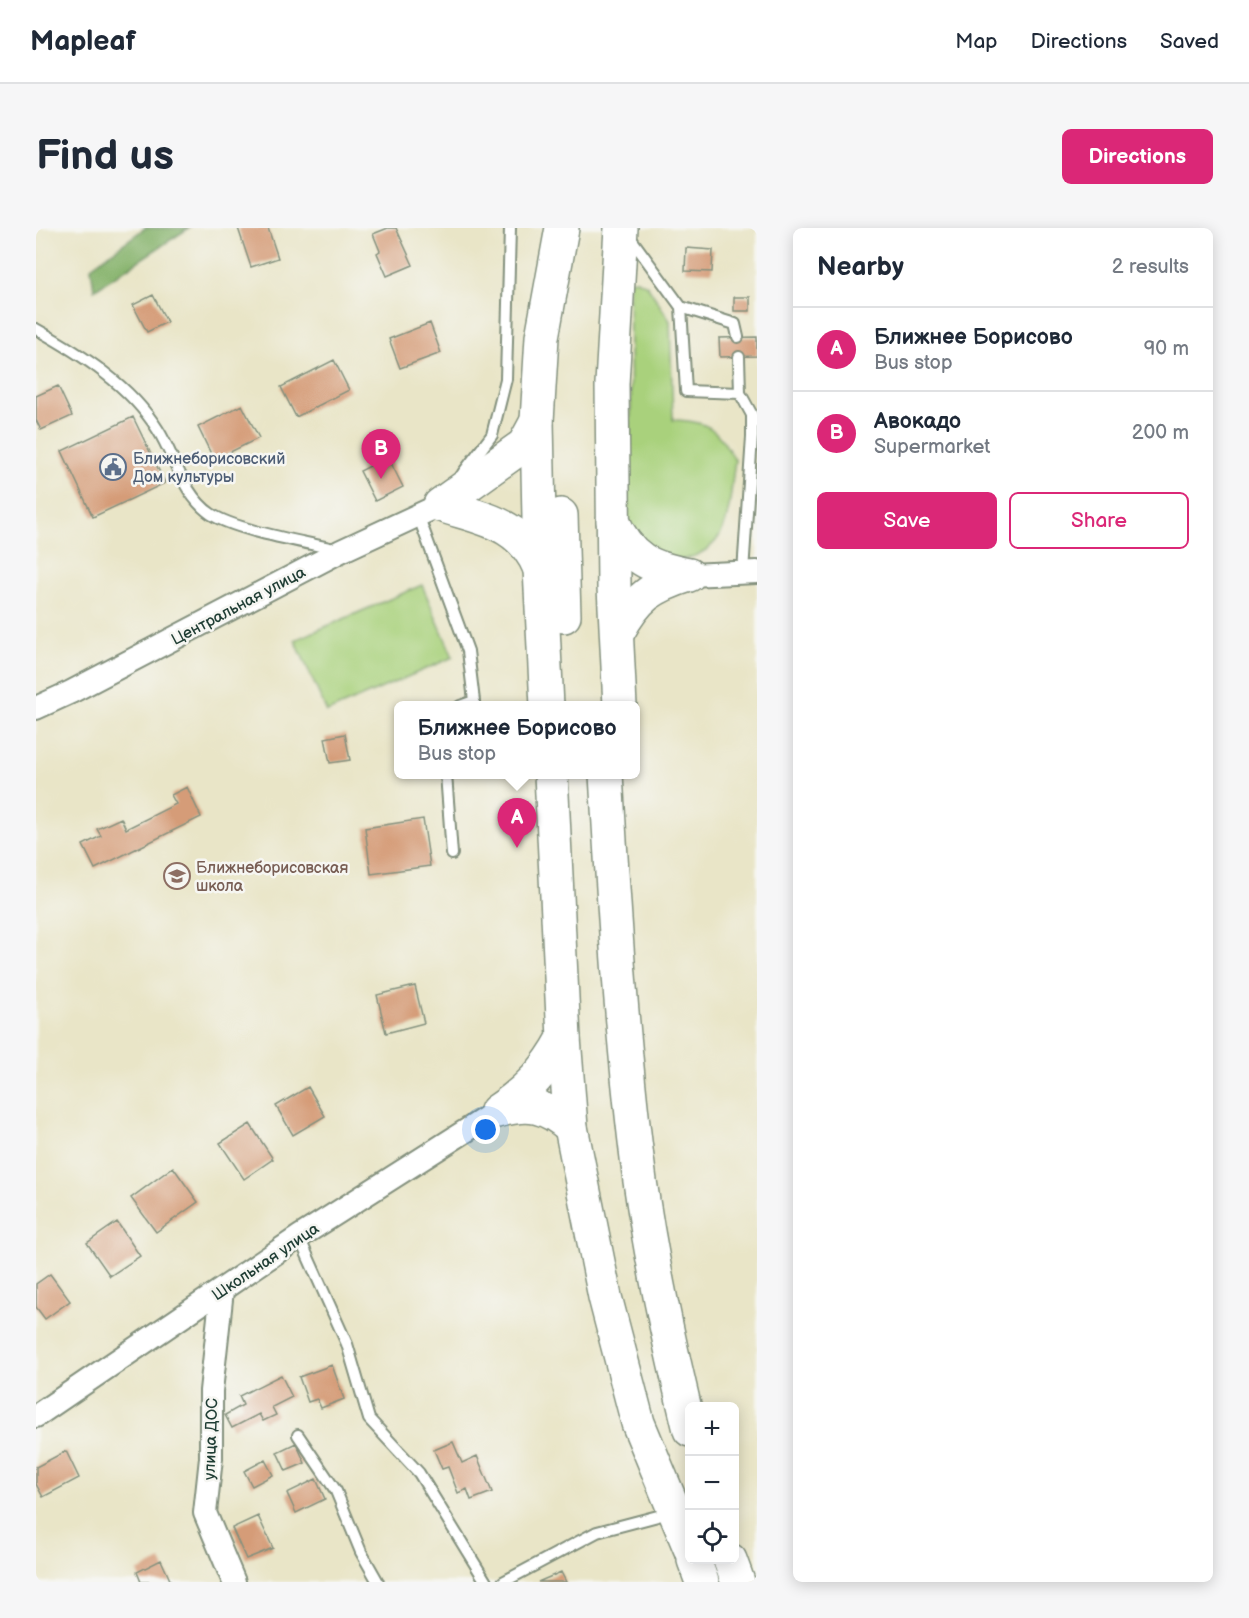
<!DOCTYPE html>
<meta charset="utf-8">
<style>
:root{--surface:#fff;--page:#f6f6f7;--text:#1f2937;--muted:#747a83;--line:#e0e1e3;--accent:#db2777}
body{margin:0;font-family:"Balsamiq Sans",sans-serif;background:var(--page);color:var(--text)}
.controls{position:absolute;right:18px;bottom:18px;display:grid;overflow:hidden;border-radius:9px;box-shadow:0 3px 15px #0003}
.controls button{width:54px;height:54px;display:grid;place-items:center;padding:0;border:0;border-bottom:2px solid var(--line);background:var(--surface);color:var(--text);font:30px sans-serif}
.you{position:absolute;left:450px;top:902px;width:21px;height:21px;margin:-15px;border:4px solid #fff;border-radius:50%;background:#1a73e8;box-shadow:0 0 0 9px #1a73e833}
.badge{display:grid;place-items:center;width:39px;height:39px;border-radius:50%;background:var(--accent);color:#fff;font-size:20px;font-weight:700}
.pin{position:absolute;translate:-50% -50px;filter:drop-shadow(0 2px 3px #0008)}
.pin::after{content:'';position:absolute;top:32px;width:21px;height:18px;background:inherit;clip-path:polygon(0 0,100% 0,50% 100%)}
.popup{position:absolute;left:358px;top:473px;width:246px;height:78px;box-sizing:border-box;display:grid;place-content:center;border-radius:9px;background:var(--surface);filter:drop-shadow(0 2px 4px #0005);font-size:20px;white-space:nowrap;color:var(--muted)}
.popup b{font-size:22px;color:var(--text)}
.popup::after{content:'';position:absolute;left:50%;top:100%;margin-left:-12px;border:12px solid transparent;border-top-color:var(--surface)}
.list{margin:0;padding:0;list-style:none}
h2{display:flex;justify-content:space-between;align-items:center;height:78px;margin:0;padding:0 24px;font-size:26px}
h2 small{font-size:20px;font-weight:400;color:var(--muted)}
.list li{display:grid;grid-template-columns:39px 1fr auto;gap:18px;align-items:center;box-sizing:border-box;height:84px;padding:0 24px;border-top:2px solid var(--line)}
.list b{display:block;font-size:22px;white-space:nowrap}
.list p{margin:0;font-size:20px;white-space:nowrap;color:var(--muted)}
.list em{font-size:20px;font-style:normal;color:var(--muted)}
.actions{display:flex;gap:12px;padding:18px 24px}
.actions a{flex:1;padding:14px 0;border:2px solid var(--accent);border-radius:9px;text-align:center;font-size:21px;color:var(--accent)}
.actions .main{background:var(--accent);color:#fff}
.icon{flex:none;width:33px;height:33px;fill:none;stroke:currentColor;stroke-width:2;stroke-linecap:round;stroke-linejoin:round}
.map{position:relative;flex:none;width:721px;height:1354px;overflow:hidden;border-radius:9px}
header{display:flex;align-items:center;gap:36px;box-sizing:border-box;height:84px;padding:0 30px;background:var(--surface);border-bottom:2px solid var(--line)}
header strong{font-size:28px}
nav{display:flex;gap:33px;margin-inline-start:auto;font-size:21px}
.intro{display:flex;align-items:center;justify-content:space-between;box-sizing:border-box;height:144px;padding:0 36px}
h1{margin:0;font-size:42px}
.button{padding:15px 27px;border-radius:9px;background:var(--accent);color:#fff;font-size:21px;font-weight:700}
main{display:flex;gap:36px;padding:0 36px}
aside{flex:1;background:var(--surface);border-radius:9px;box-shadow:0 3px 15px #0003}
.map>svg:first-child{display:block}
.green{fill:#a9d17c;stroke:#648758;stroke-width:1.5}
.forest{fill:#86b36c;stroke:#527850;stroke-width:1.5}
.building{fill:#d59c78}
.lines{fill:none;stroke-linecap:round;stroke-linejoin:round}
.service-casing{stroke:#84917e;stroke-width:14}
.minor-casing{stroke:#84917e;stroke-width:26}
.primary-casing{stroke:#84917e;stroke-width:36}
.trunk-casing{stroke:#84917e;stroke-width:36}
.service{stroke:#fff;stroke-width:10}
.minor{stroke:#fff;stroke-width:22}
.primary{stroke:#fff;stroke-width:33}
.trunk{stroke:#fff;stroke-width:33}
.labels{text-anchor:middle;stroke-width:5;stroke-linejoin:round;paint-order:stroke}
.service-label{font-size:16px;fill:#4e5e75;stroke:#f6f6f2;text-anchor:start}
.street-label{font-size:16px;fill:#1f3d34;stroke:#f6f6f2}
.education-label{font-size:16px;fill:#785e54;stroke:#f6f6f2;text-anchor:start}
</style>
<header>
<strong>Mapleaf</strong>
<nav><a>Map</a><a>Directions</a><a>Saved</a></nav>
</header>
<div class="intro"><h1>Find us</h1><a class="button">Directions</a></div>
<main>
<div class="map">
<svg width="721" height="1354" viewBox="0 0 721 1354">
<rect width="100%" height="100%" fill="#f6f6f2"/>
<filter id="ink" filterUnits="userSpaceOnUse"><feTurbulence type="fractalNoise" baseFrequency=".0167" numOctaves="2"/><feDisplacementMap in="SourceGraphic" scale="12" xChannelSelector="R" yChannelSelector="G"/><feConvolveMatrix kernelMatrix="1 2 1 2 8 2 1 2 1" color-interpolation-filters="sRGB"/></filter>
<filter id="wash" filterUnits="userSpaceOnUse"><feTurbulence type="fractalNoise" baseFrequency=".008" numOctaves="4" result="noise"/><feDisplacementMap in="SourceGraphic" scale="24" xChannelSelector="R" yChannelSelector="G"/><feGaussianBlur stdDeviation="1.35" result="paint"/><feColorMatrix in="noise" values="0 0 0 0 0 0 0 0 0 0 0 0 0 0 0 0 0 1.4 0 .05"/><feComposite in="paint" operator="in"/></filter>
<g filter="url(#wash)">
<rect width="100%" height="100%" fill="#e9e5c7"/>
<path class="green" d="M601,52L611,57L634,93L637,192C675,193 680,201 699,232C691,285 698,327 632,334L590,299L595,179L593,53Z
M386,357L417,429L291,484L259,412Z"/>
<path class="forest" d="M109,0H153L58,62L55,39Z"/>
<g id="blocks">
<path class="building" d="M202,0H232L242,30L215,39Z
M352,0H360L377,37L351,48L341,25L344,23L337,6Z
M650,20L677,22L676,44L649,43Z
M117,67L131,94L111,104L97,77Z
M698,69H714V83H698Z
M394,95L405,125L364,140L353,111Z
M721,109V128L684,129L683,110Z
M298,132L313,162L260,189L245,159Z
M22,158L36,188L5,202L0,192V168Z
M206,177L223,210L178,232L162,199Z
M97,189L129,255L57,289L26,223Z
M352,229L367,259L339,273L324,243Z
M309,506L314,532L294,535L289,510Z
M151,559L165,589L59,641L47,617L65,608L61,601L85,590L90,601L140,576L135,567Z
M387,591L394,638L335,646L329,600Z
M379,758L388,795L350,805L341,767Z
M272,859L289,888L257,907L240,878Z
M214,896L237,931L208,951L184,915Z
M137,939L162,974L120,1004L95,970Z
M81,994L104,1028L74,1048L51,1015Z
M14,1046L34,1073L9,1091L0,1079V1056Z
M296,1137L308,1171L285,1180L281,1171L272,1174L263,1149Z
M245,1147L256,1169L236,1179L240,1187L227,1193L223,1186L196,1200L189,1187L207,1177L203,1168Z
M417,1214L426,1235L441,1228L456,1264L435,1272L431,1261L422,1265L412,1239L406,1241L398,1222Z
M260,1215L269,1235L250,1243L241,1224Z
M30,1223L43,1250L7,1269L0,1256V1239Z
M229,1232L237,1247L216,1258L208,1243Z
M280,1251L289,1271L260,1285L251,1265Z
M222,1288L237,1320L210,1331L196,1300Z
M125,1332L135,1354H105L101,1344Z
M525,1344L530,1354H502Z"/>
</g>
</g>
<g filter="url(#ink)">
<use href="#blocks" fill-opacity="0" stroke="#84917e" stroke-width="1.5"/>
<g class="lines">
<defs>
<path id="service" d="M593,8L645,79L699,96L702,109
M645,79L650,163L704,165
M0,101C45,126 94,157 122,202C139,229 147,267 175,286C201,303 270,314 302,322
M703,129L704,165L716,187V209L707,344
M427,245L456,207L470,151L474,0
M382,287L432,423L438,473L424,478
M410,546L416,626
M263,1009L311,1116L333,1191L383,1245L450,1354
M262,1207L300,1263L325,1324L342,1354
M467,1354L561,1304L637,1284"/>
<path id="minor" d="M653,347L721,344
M0,480L35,464L305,323L404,277
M186,1062L175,1163V1230L169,1285L198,1354
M0,1188L263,1009L461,883"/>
<path id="primary" d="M404,277L488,217L501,193
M404,277C447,291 485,294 504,341
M577,293C593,331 615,340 653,347
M582,404C601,369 615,359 653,347
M461,883C491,863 511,842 528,810
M461,883C494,874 509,877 535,899"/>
<path id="trunk" d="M525,287L528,388
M511,478L504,341L501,193L506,109L526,0
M584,478L578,359L576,156L585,0
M515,546L528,810L535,899L569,1069L602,1195L654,1320
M570,546C578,682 586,818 604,953C616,1037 634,1120 654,1202
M658,1332L666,1354
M694,1332L702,1354"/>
</defs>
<use href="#service" class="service-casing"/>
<use href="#minor" class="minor-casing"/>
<use href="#primary" class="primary-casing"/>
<use href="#trunk" class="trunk-casing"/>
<use href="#service" class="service"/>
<use href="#minor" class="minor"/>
<use href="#primary" class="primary"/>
<use href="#trunk" class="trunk"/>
</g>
</g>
<defs>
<symbol id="civic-ring" viewBox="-11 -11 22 22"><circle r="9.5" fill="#f6f6f2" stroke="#5c6f8a" stroke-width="1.5"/><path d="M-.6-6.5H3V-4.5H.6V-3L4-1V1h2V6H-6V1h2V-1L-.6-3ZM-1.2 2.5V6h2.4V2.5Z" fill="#5c6f8a"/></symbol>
<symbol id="school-ring" viewBox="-11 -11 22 22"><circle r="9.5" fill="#f6f6f2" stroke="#8d6e63" stroke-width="1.5"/><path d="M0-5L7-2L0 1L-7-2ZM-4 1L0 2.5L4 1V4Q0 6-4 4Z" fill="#8d6e63"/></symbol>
</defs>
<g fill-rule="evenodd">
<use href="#civic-ring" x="62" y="224" width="30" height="30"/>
<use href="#school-ring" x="126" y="633" width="30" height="30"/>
</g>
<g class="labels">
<g class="service-label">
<text x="97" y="236">Ближнеборисовский<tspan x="97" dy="18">Дом культуры</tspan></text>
</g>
<g class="street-label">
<text transform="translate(202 377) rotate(-28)" y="6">Центральная улица</text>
<text transform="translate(229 1033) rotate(-34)" y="6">Школьная улица</text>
<text transform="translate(174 1211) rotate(-88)" y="6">улица ДОС</text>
</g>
<g class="education-label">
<text x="160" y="645">Ближнеборисовская<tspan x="160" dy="18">школа</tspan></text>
</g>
</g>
</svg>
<div class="controls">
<button>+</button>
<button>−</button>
<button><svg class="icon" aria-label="locate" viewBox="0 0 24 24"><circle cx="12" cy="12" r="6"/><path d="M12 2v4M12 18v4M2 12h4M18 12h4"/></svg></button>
</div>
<div class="you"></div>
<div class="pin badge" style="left:481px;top:620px">A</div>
<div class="popup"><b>Ближнее Борисово</b>Bus stop</div>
<div class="pin badge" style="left:345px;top:251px">B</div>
</div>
<aside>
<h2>Nearby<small>2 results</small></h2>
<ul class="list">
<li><span class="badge">A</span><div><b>Ближнее Борисово</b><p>Bus stop</p></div><em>90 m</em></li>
<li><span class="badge">B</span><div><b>Авокадо</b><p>Supermarket</p></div><em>200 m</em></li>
</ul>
<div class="actions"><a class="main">Save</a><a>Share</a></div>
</aside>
</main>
